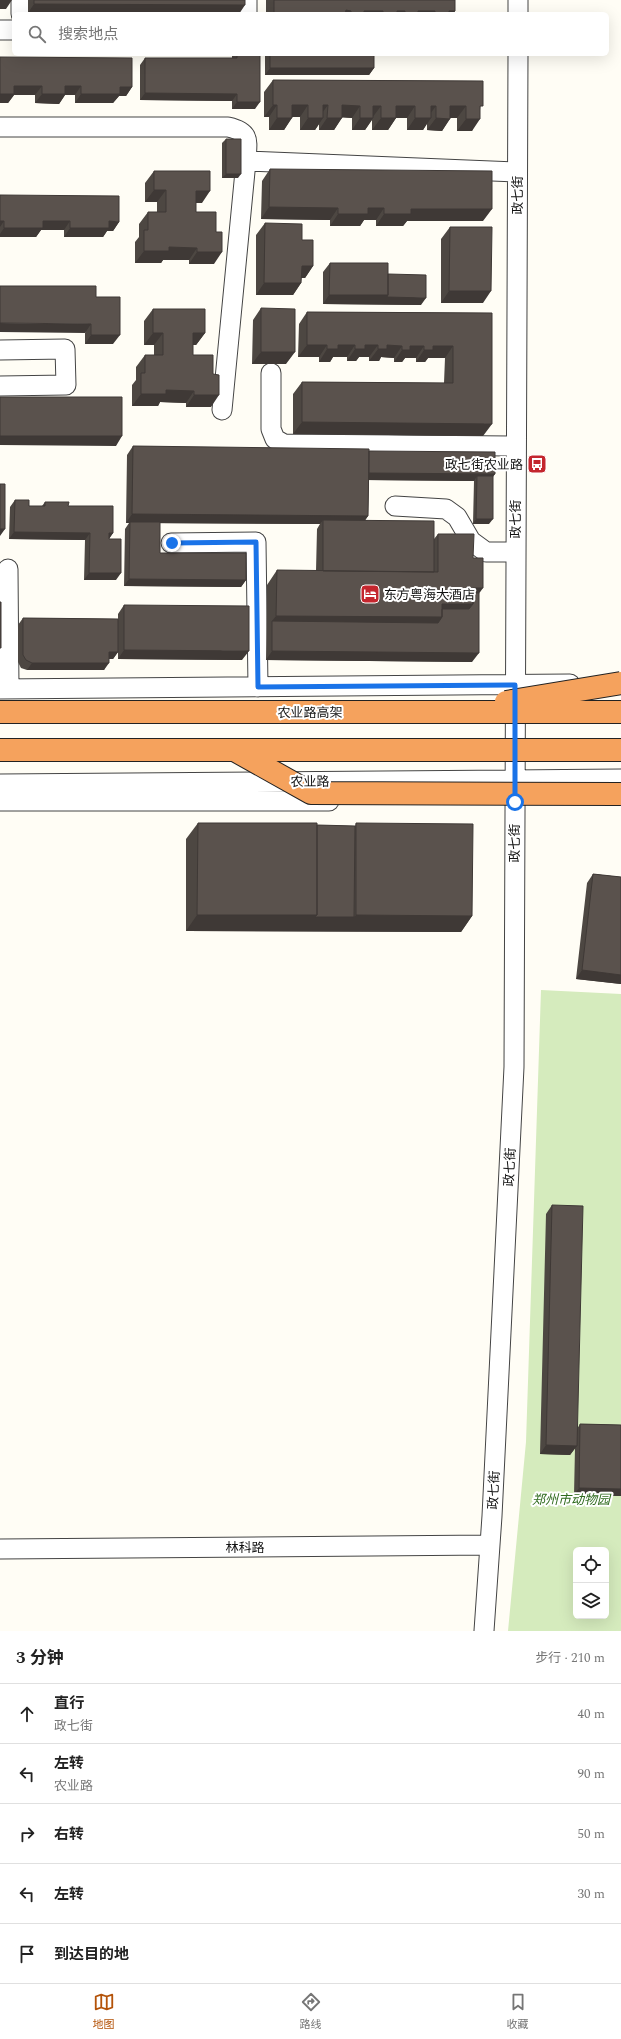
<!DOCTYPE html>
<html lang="zh">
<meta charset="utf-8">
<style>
:root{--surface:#fff;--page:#f2f2f2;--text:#222;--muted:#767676;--line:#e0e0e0;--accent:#b45309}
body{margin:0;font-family:Spectral,"Noto Sans SC",serif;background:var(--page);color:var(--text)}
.controls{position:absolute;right:12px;bottom:12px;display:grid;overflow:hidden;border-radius:6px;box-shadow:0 4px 16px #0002}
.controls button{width:36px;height:36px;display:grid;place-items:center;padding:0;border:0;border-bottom:1px solid var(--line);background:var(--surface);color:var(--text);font:20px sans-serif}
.stop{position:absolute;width:12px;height:12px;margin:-9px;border:3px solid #1a73e8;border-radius:50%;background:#fff}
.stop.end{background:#1a73e8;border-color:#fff;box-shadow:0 1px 4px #0008}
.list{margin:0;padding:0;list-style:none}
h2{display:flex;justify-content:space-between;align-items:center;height:52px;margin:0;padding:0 16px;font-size:17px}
h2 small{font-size:13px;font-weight:400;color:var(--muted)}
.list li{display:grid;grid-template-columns:26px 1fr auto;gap:12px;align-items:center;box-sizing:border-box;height:60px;padding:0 16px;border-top:1px solid var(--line)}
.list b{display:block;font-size:15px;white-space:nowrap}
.list p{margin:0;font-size:13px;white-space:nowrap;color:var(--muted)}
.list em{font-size:13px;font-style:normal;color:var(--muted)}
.icon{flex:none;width:22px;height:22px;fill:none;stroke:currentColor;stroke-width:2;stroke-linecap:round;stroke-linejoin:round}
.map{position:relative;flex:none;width:621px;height:1631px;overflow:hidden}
.search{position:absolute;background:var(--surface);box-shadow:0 4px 16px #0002;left:12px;right:12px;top:12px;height:44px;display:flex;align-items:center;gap:10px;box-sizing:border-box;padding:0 14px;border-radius:6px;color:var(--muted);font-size:15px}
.sheet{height:352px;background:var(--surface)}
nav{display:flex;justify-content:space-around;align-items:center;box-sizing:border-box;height:56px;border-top:1px solid var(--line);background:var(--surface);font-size:11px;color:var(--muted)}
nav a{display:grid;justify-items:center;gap:2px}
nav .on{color:var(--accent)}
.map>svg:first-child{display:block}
.green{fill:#d5ebbd;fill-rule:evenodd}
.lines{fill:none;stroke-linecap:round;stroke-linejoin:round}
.minor-casing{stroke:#444;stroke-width:21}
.minor{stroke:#fff;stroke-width:19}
.highway-bridge-casing{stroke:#222;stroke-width:24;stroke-linecap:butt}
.highway-bridge{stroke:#f5a25d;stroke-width:22}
.wall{fill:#4d4742}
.shaded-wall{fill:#3f3936}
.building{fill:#5a524d;stroke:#3f3936}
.route{stroke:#1a73e8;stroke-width:5}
.labels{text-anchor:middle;stroke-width:4;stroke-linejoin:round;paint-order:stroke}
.street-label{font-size:13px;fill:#111;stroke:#fff}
.poi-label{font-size:13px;fill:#111;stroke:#fff;text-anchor:end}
.park-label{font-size:13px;font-style:italic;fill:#2f6b1f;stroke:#fff}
</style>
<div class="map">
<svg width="621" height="1631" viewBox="0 0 621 1631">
<rect width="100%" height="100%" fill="#fffdf5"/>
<path class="green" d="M541,990L621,994V1631H508L526,1442ZM576,1550H606V1616H576Z"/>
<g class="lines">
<defs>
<path id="minor" d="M21,14V0
M247,14V0
M518,14V0
M0,30H14
M0,127H228C251,132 247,141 246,161L517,172
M0,350L65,349L66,385L0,386
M271,373V429L275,439L284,444L516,446
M222,410L246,161
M395,506L446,509L457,517L471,541L486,552H515
M171,543L256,542L258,687
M8,569L9,689
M0,689L570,684
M0,784L621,779
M0,801H329
M0,1549L489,1545
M484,1631L492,1516L514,1067L518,54"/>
</defs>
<use href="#minor" class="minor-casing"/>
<use href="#minor" class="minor"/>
<defs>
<path id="highway-bridge" d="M506,702L621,683
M0,712H621
M0,750H621
M236,751L311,793L621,794"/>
</defs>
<use href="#highway-bridge" class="highway-bridge-casing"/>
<use href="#highway-bridge" class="highway-bridge"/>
</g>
<path class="wall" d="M28,0H245L239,14L28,13Z
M266,0H455V11L453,14H266Z
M232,54H260L255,109H232V101L140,100V65L145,58H232Z
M265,54H374V68L369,75H265Z
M0,57L132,87L126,96H119L113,103H75V95H65L59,104L35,103V95H14L8,103H0Z
M273,80L483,81L480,110L472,131H457V118H450L442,131L427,130V123L423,130H407V118H396L388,130H372V120L365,130H352V118L342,117L334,130H319V124L315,130H300V117H292L284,130H269V117H264V92Z
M226,139L238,178H222V143Z
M270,169L483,221H407L403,226H376V220H364L360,226H330V220L261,219L262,181Z
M154,171L202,203H196V212L214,264H189V260H163L161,263H135V242L139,237V224L148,212H157V202H145V183Z
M0,195L119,222L113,231H107L103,237H64V230H41L36,237H0Z
M265,223L302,240L313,266L305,278H301V283L293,295H256V235Z
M450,227L483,303H441V239Z
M330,263L388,274L421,305L323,304V272Z
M96,297L113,344H85V333Z
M261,308L286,364H252L253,320Z
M153,309L205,333L196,345H193V355L211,407H186V403L160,402L158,406H132V385L136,380V367L145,355H154V345H144V321Z
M307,312L492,313L483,436L293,434V394L302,382L444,383L445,358H428L425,362H416V358H405L402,362H394V358L381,357L379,361H369V357H359L356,361H347V357H333L330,362H319V357H298L299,324Z
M133,446L369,451L495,474L493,476L489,524H473L474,481L369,480L368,516L365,520L434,539L438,534L473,558L479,593L472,662L266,660L267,585L277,570L316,571L317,529L320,524L160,523V553L246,580L241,587L124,586L125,529L129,523H126L127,455Z
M15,500L29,506H42L45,502L68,506L113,533L109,539L116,580H84L85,540L9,539L10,507Z
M124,605L242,660L118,659V652L113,659H109L104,670H27L21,668L18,662V625L23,618L118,619V614Z
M198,823L355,826L356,823L472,916L461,932L186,931V839Z
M593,874L621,877V984L576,979L587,883Z
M552,1205L577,1429L580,1424L621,1425V1496L574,1495L575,1448L570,1455L540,1454L546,1214Z"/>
<path class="shaded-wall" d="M0,0H12L6,9H0Z
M34,4L245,5L239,14L28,13Z
M346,10L351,11L348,14H343Z
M364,11H383L381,14H362Z
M397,11H405L403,14H395Z
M418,11H435L433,14H416Z
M449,11H455L453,14H447Z
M270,68H374L369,75H265Z
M14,86H42L35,95H14L8,103H0V94Z
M65,86H81L75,95H65L59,104L35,103L42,94Z
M120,87H132L126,96H119L113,103H75L81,94Z
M145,93L237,94L232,101L140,100Z
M237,102H260L255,109H232Z
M273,105H277L269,117H264Z
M292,105H308L300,117H284Z
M323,105H328L319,117Z
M342,105L360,106L352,118L334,117Z
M373,106H381L372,118Z
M396,106H415L407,118H388Z
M431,106H436L427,118Z
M450,106H466L457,118H442Z
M277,118H292L284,130H269Z
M308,118H323L315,130H300Z
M327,118H342L334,130H319Z
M360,118H373L365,130H352Z
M381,118H396L388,130H372Z
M415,118H431L423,130H407Z
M436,118L450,119L442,131L427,130Z
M466,119H480L472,131H457Z
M226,174H241L238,178H222Z
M154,190H166L157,202H145Z
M196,191H210L202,203H188Z
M269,207L338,208L330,220L261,219Z
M368,208H384L376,220H364L360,226H330L338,214Z
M411,209H492L483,221H407L403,226H376L384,214Z
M0,221H4L0,227Z
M43,221H70L64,230H41L36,237H0V234L4,228Z
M109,221L119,222L113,231H107L103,237H64L70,228Z
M169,247L197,248L189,260H163L161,263H135L144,251Z
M197,252H222L214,264H189Z
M302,266H313L305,278H293Z
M264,283H301L293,295H256Z
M449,291H491L483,303H441Z
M329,295H388L426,298L421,305L323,304Z
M0,323L91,324L85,333L0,332Z
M153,333H163L154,345H144Z
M193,333H205L196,345H185Z
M91,335H120L113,344H85Z
M307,345H327L319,357H298Z
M338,345H355L347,357H333L330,362H319L327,349Z
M365,345H378L369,357H359L356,361H347L355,349Z
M387,345L402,346L394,358L381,357L379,361H369L378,349Z
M410,346H424L416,358H405L402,362H394L402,350Z
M433,346H453L445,358H428L425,362H416L424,350Z
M261,352H295L286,364H252Z
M166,390L194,391L186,403L160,402L158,406H132L141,394Z
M194,395H219L211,407H186Z
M302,422L492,424L483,436L293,434Z
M0,436H122L116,446L0,445Z
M367,473L495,474L490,481L477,476L474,481L362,480Z
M132,514L368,516L362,525L323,520L320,524L126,523Z
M476,519H493L489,524H473Z
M0,529H5L0,536Z
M14,532L90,533L85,540L9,539Z
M109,533H113L108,540Z
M89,573H121L116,580H84Z
M129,579L246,580L241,587L124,586Z
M473,588H483L473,602Z
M442,604H473L462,618L432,632L272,621L276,616Z
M124,650L249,651L242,660L118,659Z
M272,651L479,653L472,662L266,660Z
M109,652H118L113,659H104Z
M32,663H109L104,670H27Z
M197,915H317L354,917L356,915L472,916L461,932L186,931Z
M582,970L621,975V984L576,979Z
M546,1445L577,1446L570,1455L540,1454Z
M579,1488L621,1489V1496L574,1495Z"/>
<path class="building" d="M34,0H245V5L34,4Z
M274,0H455V11H449V14H435V11H418V14H405V11H397V14H383V11H364V14H351V11L346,10L345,14H274Z
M237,54H260V102H237V94L145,93V58H237Z
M270,54H374V68H270Z
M0,57L132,58V87H120V94H81V86H65V94H42V86H14V94H0Z
M273,80L483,81V106H480V119H466V106H450V119L436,118V106H431V118H415V106H396V118H381V106H373V118H360V106L342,105V118H327L328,105H323V118H308V105H292V118H277V105H273Z
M226,139H241V174H226Z
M270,169L492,171V209H411V214H384V208H368V214H338V208L269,207Z
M154,171H210V191H196V212H216V232H222V252H197V248L169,247V251H144V230H148V212H166V190H154Z
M0,195L119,196V222L109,221V228H70V221H43V228H4V221H0Z
M265,223L302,224V240H313V266H302L301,283H264Z
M450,227H492L491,291H449Z
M330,263H388V295H329Z
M388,274L426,275V298L387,297L388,295Z
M0,286H96V297H120V335H91V324L0,323Z
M261,308L295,309V352H261Z
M153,309H205V333H193V355H213V374L219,375V395H194V391L166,390V394H141V373H145V355H163V333H153Z
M307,312L492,313V424L302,422V382L453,383V346H433V350H424V346H410V350H402V346L387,345V349H378V345H365V349H355V345H338V349H327V345H307Z
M0,397H122V436H0Z
M133,446L369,449L368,516L132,514Z
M369,451L495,452V474L369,473Z
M477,476H493V519H476Z
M0,484H5V529H0Z
M15,500H29V506H45V502H69L68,506H113V533H109V539H121V573H89L90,533L14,532Z
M323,520L434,521V572L323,571Z
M130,522H160V553H246V580L129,579Z
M438,534H474L473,558H483V588H473V604H442V617L276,616L277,570L438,572Z
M473,593H479V653L272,651V621L438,623L442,617V609H469L473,604Z
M0,602H1V648H0Z
M124,605L249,606V651L124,650Z
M23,618L118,619V652H109V663H32L26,660L23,655Z
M198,823H317V915H197Z
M356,823L473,824L472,916L356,915Z
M317,825L355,826L354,917H315L317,915Z
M593,874L621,877V975L582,970Z
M552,1205L583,1206L577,1446L546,1445Z
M580,1424L621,1425V1489L579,1488Z"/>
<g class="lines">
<path class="route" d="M172,543L256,542L258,687L515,685V802"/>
</g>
<defs>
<symbol id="bus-square" viewBox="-11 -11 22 22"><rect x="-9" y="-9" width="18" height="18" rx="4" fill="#c4262e" stroke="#fff"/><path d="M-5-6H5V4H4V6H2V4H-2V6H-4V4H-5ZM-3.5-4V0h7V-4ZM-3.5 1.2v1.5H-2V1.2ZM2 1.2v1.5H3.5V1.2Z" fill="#fff"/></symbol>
<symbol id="hotel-square" viewBox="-11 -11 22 22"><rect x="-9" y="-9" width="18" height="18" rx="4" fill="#c4262e" stroke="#fff"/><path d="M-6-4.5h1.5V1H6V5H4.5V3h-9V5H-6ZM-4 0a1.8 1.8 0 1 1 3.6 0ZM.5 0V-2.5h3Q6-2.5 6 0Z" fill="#fff"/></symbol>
</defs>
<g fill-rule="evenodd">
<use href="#bus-square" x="526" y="453" width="22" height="22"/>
<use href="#hotel-square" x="359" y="583" width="22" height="22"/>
</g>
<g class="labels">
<g class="street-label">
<text transform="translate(517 195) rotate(-90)" y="5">政七街</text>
<text transform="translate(515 519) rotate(-90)" y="5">政七街</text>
<text x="310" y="717">农业路高架</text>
<text transform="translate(310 781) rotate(-1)" y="5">农业路</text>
<text transform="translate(514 843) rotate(-90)" y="5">政七街</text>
<text transform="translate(509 1167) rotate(-87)" y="5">政七街</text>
<text transform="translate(493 1490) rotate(-87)" y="5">政七街</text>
<text x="245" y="1552">林科路</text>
</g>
<g class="poi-label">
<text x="523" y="469">政七街农业路</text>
<text x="384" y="599" text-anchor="start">东方粤海大酒店</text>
</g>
<g class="park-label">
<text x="571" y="1504">郑州市动物园</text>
</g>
</g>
</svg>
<div class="controls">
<button><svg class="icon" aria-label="locate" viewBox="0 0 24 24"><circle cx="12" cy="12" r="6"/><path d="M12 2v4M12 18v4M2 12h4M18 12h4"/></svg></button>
<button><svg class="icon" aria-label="layers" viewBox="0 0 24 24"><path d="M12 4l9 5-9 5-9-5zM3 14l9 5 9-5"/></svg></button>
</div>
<div class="stop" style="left:515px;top:802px"></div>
<div class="stop end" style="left:172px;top:543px"></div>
<div class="search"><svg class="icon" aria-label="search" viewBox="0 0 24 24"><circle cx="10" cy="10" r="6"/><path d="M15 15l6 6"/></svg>搜索地点</div>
</div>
<section class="sheet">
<h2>3 分钟<small>步行 · 210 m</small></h2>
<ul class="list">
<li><svg class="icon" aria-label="ahead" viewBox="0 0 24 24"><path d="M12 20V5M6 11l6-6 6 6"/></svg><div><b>直行</b><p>政七街</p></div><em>40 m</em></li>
<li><svg class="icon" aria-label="left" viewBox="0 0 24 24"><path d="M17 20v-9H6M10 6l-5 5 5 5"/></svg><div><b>左转</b><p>农业路</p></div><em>90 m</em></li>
<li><svg class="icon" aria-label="right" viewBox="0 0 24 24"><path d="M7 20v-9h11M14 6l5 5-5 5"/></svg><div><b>右转</b></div><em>50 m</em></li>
<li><svg class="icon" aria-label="left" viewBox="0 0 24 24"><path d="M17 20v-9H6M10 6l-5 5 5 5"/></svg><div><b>左转</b></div><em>30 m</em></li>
<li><svg class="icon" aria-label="arrive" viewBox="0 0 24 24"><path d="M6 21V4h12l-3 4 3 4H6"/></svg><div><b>到达目的地</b></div></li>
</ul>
</section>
<nav>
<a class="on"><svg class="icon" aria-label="map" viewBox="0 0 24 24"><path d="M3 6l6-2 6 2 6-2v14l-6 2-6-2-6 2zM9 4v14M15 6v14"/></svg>地图</a>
<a><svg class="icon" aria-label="directions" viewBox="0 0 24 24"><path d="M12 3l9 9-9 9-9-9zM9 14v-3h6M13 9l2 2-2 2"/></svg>路线</a>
<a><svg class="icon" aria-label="saved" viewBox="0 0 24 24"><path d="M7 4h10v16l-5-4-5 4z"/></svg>收藏</a>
</nav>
